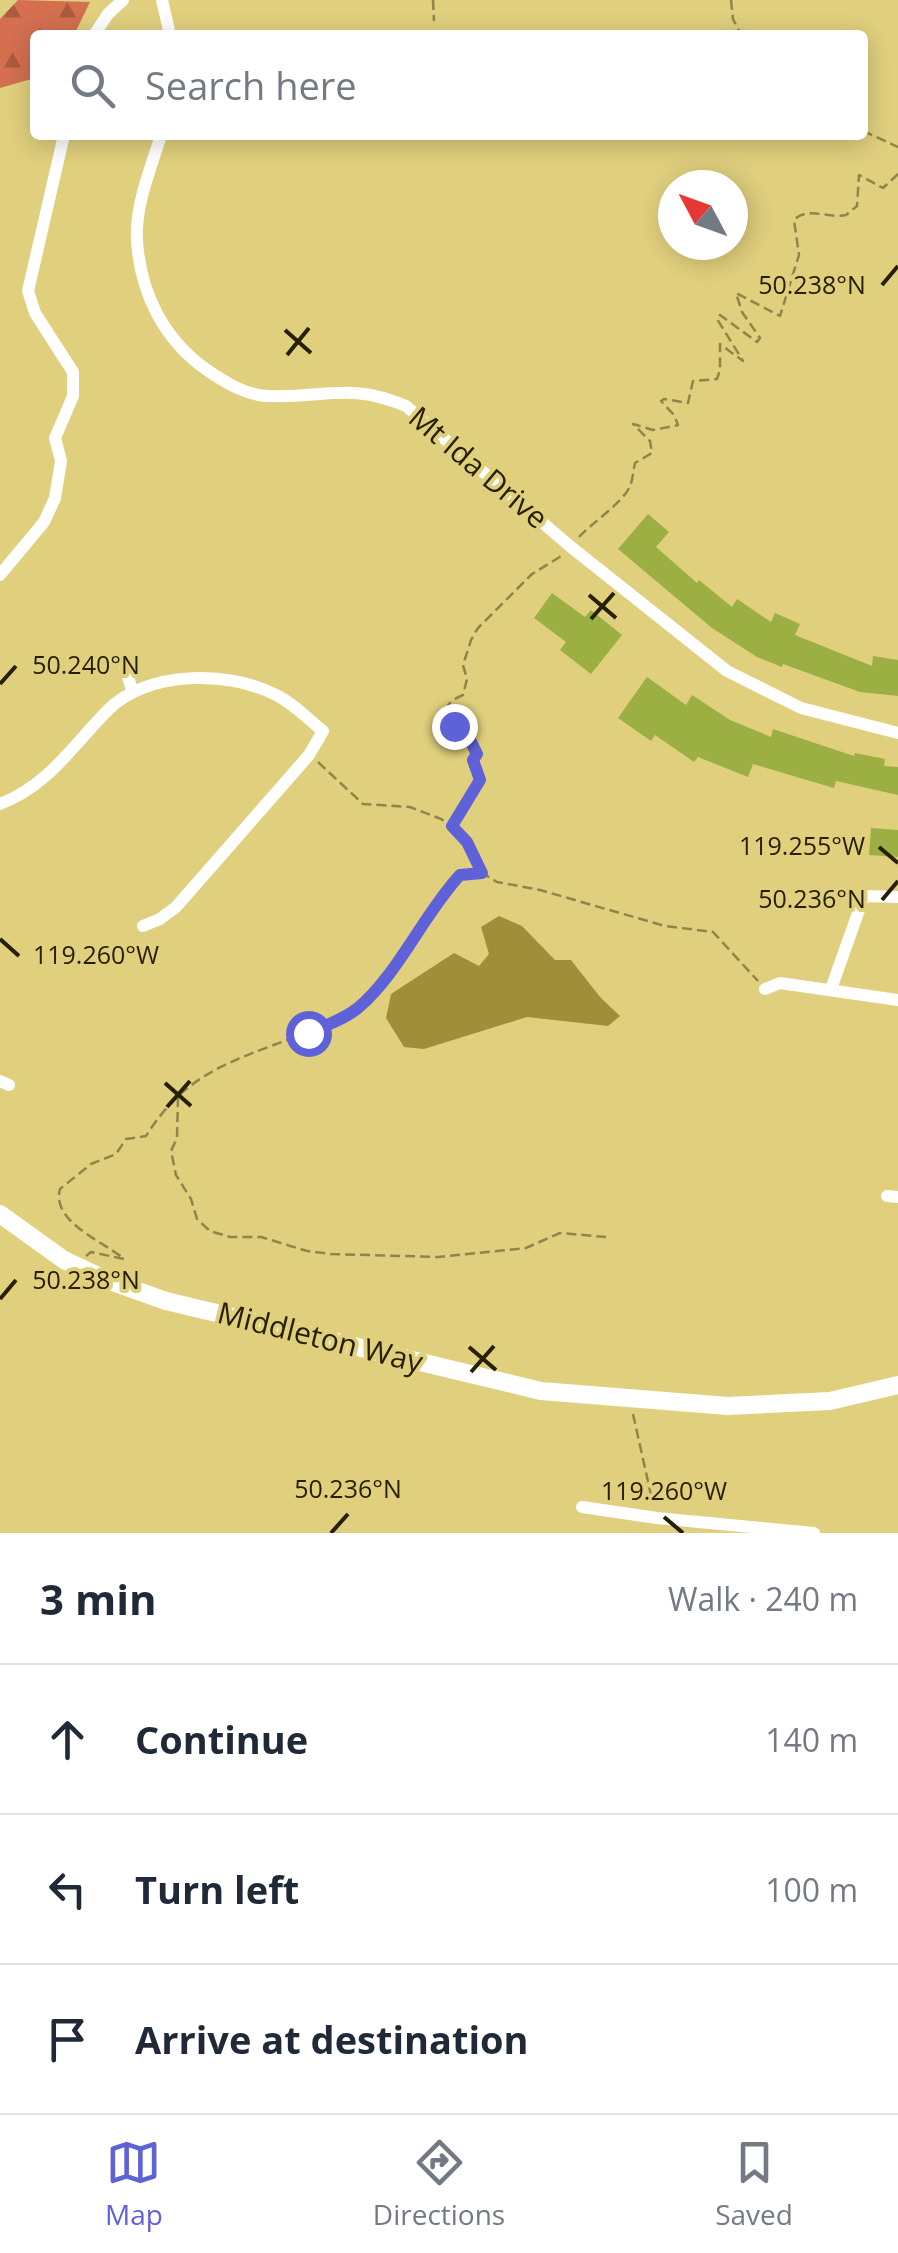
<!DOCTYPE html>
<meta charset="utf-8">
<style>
:root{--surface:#fff;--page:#f2f2f3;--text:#1f2937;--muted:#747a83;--line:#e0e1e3;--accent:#5f61d9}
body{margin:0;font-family:"Open Sans",sans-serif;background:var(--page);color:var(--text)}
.compass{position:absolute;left:658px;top:170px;width:90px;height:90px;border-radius:50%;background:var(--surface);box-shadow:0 5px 25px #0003;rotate:311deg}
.stop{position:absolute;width:30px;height:30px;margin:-22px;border:8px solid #5f61d9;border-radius:50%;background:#fff}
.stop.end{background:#5f61d9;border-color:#fff;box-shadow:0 2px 10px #0008}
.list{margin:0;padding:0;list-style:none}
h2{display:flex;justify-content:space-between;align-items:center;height:130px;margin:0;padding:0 40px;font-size:42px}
h2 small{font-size:32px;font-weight:400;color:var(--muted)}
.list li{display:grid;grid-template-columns:65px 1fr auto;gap:30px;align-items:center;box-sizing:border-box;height:150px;padding:0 40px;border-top:2px solid var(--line)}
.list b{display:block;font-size:38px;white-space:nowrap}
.list em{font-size:32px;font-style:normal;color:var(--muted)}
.icon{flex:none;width:55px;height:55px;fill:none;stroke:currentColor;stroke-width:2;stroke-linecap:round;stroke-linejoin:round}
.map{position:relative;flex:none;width:898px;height:1533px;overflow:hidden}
.search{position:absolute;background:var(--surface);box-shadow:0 5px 25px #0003;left:30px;right:30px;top:30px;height:110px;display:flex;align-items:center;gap:25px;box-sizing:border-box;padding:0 35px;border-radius:10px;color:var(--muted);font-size:38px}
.sheet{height:580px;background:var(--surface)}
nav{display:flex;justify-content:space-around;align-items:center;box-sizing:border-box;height:140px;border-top:2px solid var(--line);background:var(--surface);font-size:28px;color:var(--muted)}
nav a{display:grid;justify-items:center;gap:5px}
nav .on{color:var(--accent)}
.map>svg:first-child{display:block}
.forest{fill:url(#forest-firs)}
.water{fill:#a08f38}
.building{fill:#9caf42}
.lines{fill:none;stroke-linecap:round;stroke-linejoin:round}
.path{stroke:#918448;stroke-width:2.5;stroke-dasharray:10 5;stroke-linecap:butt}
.street{stroke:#fff;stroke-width:12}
.secondary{stroke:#fff;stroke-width:18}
.route{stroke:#5f61d9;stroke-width:12}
.ticks{fill:none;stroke:#261f00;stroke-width:4}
.labels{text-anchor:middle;stroke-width:8;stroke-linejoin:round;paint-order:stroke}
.street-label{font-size:30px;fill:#261f00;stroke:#e0cf7d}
.ticks-label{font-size:25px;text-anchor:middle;fill:#261f00;stroke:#e0cf7d;stroke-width:8;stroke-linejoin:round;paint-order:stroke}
</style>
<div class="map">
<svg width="898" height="1533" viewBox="0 0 898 1533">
<defs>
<pattern id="forest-firs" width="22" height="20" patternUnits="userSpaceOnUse" patternTransform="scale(2.5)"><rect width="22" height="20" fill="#d46f50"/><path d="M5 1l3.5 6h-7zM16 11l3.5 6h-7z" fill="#ac5b40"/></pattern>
</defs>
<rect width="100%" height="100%" fill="#e0cf7d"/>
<path class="forest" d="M18,0L90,2L74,35H35V78L0,88V19Z"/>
<path class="water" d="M499,916L522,926L555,960H571L600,997L620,1016L608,1026L527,1017L424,1049L404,1047L386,1018L391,994L454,953L479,966L489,954L481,927Z"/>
<path class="building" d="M648,514L669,532L656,547L697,583L699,580L732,607L737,599L771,622L775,613L800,624L795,635L872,666L873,656L898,660V696L860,692L783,664L782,667L757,657L712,628L618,549Z
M552,593L585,617L591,610L622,635L591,674L560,650L566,642L534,618Z
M647,677L686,705L692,695L730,720L771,737L773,729L854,756L855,753L885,759L884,766L898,767V795L836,781L834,788L753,764L748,777L698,757L694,762L655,735L651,741L618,718Z
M871,828L898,830V857L869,855Z"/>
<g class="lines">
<path class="path" d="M433,0L434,21
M731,0L733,19L741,35
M863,131L898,147
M579,537C592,523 622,503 629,488C633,481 633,471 635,463L652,453L650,441L633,424L653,430L678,425L674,415L661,401L664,399L688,403L693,381L717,379L720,370V344L743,361L717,319L720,315L757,342L760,338L742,312L736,293L780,316L799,255L794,220C807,206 829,219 846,215L857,206L859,175L883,188L898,174
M318,762L363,804L410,807L441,819L459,831L467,842L482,873L497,882L540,890L665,926L713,932L758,981
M453,825L480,780L473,760L477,754C465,730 423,712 463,695L467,679L463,665L471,640L478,628L532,574L563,555
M178,1097L177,1138L171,1151L176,1175L191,1199L197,1219L210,1231L230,1237H261L307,1251L331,1254L438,1257L526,1248L560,1233L606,1237
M86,1256L91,1252L124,1259C103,1241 51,1222 60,1189L91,1164L116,1154L126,1139L146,1136C185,1074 229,1062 295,1037C316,1030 340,1023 357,1008C400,973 422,915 461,875L482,873
M633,1414L653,1504"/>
<path class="street" d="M162,0L170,35
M94,35L108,14L123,0
M161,135C151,168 135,205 137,240C140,293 164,340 207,370C226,383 247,396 270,396C326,398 350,382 406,406L571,547L727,671L801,708L898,733
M0,575L44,522L55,498L61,461L55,438L73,396V372L35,313L28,291L64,135
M125,667L132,690
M0,804C48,786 73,745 108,710C147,671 226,670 274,694C292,702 308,719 323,731L309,755L176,907L160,919L143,926
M765,989L780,983L898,1000
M831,989L864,896L898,897
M0,1081L9,1085
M887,1196L898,1197
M582,1507L657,1518L814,1533"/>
<path class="secondary" d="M0,1214L64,1260L104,1279L166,1301L541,1391L728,1406L830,1401L898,1385"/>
</g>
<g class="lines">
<path class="route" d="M308,1033C324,1026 343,1020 358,1008C399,973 423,915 460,875L482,873L467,842L452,826L480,780L473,760L477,754L471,742L454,726"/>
</g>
<path class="ticks" d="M882,285L898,266M285,330L311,353M287,355L309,328M589,595L616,618M591,619L614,593M0,684L16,666M879,847L898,863M882,900L898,881M0,939L19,956M165,1083L191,1106M167,1107L190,1081M0,1299L16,1280M469,1347L496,1370M471,1372L494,1346M664,1517L683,1533M331,1533L348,1514"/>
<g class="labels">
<g class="street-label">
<text transform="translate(478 468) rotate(40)" y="10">Mt Ida Drive</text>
<text transform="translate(320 1338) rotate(14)" y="10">Middleton Way</text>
</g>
</g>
<g class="ticks-label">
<text x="812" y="294">50.238°N</text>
<text x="86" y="674">50.240°N</text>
<text x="802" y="855">119.255°W</text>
<text x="812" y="908">50.236°N</text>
<text x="96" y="964">119.260°W</text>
<text x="86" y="1289">50.238°N</text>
<text x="348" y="1498">50.236°N</text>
<text x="664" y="1500">119.260°W</text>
</g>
</svg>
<svg class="compass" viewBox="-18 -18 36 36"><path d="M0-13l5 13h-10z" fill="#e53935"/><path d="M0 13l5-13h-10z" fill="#747a83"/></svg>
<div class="stop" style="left:308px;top:1033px"></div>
<div class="stop end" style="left:454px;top:726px"></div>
<div class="search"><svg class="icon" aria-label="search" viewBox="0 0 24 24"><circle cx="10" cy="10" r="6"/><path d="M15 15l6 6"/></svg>Search here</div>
</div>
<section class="sheet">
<h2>3 min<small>Walk · 240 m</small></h2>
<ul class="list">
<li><svg class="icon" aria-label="ahead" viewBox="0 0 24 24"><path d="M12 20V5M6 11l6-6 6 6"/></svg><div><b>Continue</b></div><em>140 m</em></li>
<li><svg class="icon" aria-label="left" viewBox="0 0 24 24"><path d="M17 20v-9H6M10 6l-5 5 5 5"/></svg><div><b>Turn left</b></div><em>100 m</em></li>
<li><svg class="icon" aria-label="arrive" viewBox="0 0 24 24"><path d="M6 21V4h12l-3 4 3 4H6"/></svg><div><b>Arrive at destination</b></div></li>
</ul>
</section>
<nav>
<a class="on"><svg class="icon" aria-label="map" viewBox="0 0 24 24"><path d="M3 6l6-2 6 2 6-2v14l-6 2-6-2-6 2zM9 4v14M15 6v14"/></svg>Map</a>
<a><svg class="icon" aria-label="directions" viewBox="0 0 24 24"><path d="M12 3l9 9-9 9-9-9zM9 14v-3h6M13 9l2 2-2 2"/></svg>Directions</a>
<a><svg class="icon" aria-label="saved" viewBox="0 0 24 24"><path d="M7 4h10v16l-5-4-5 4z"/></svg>Saved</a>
</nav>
